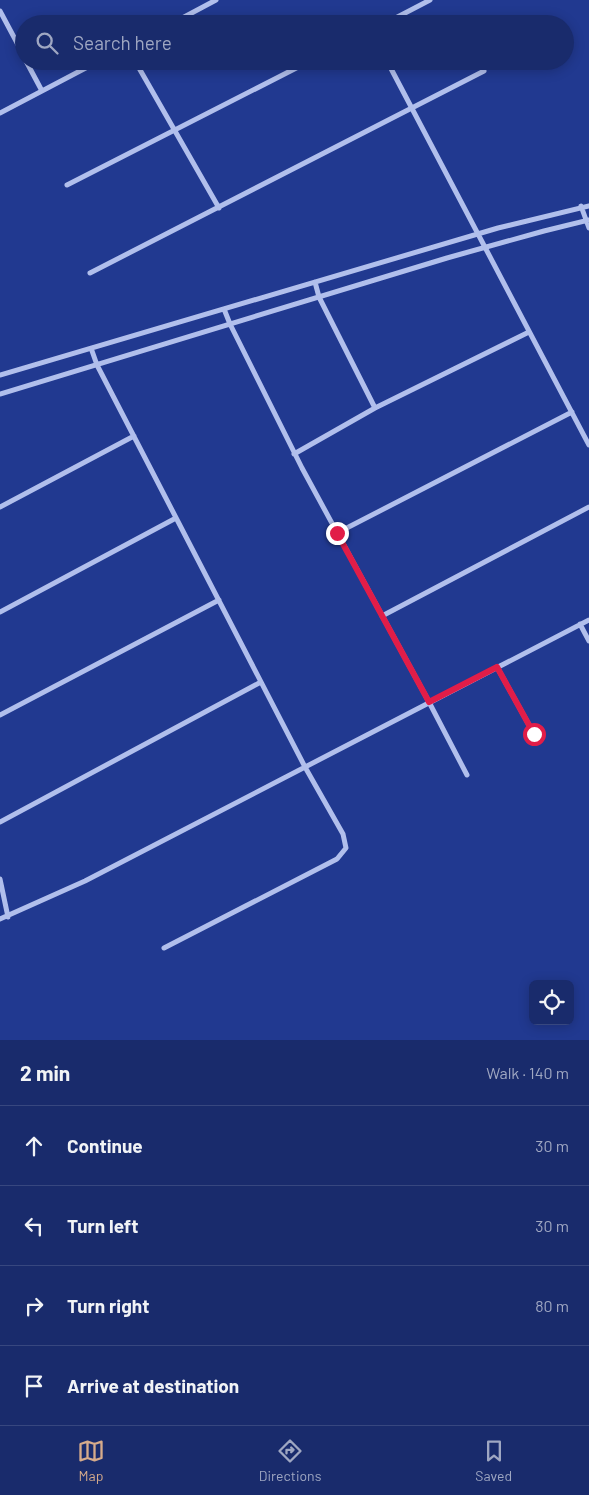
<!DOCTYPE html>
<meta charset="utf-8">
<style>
:root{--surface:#192b6c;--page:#263774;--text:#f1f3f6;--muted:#9fa7c2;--line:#37477f;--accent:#d6ab8b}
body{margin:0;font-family:Barlow,sans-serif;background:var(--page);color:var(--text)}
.controls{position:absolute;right:15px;bottom:15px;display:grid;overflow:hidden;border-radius:8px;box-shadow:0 2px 12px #0003}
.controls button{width:45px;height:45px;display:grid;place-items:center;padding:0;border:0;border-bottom:1px solid var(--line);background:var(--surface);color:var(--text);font:25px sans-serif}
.stop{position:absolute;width:15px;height:15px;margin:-11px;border:4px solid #e11d48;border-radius:50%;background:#fff}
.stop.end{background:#e11d48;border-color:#fff;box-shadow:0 1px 5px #0008}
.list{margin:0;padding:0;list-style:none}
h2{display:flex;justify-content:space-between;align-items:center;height:65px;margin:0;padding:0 20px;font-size:21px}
h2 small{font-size:16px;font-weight:400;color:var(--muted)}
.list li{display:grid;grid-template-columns:32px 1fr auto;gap:15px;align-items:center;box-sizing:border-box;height:80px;padding:0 20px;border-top:1px solid var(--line)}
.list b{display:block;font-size:19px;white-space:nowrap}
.list em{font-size:16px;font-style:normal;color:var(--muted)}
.icon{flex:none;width:28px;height:28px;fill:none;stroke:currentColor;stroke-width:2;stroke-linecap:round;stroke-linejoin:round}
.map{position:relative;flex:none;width:589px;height:1040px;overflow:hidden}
.search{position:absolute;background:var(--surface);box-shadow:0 2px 12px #0003;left:15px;right:15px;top:15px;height:55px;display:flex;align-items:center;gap:12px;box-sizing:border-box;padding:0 18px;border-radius:28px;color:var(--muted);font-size:19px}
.sheet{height:385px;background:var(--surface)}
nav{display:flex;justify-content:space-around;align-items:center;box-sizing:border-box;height:70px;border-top:1px solid var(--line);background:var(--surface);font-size:14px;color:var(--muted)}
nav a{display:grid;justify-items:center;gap:2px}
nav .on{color:var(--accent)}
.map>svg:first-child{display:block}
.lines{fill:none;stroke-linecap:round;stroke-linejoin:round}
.street{stroke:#b1bfec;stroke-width:5}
.route{stroke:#e11d48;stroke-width:6}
</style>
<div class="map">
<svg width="589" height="1040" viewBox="0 0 589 1040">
<rect width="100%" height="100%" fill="#213990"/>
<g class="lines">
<path class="street" d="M0,11L24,56
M171,24L216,0
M384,24L430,0
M26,61L42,91
M135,61L219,208
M387,61L589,445
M0,113L99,61
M67,185L310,61
M581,206L589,228
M90,273L484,71
M315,282L319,297L375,408
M224,309L230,324L302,468L429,702L467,775
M91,348L97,365L305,767L343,834L346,848L337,859L164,948
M0,375L498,228L589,206
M0,394L447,258L544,231L589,220
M294,454L375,408L529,332
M0,507L134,436
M337,533L572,412
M0,612L176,518
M382,616L589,507
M580,624L589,641
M497,667L534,734
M0,715L219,600
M0,822L261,682
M0,879L8,917
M0,919L85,881L589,620"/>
</g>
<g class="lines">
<path class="route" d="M337,533L429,702L497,667L534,734"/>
</g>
</svg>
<div class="controls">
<button><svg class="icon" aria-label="locate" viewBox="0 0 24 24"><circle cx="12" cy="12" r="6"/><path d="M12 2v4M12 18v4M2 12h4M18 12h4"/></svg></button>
</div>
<div class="stop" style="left:534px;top:734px"></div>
<div class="stop end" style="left:337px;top:533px"></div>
<div class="search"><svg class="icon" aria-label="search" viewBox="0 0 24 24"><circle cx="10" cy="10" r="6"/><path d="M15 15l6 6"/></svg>Search here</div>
</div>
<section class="sheet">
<h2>2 min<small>Walk · 140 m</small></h2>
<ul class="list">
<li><svg class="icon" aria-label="ahead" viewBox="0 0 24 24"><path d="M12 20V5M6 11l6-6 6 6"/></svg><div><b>Continue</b></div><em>30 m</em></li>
<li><svg class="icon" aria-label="left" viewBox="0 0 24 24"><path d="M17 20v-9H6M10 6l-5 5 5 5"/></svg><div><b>Turn left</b></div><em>30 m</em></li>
<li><svg class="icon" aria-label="right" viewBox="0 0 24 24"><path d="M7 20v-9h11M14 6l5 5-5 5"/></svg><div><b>Turn right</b></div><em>80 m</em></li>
<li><svg class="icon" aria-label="arrive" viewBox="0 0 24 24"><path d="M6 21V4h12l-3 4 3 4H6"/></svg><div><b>Arrive at destination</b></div></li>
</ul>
</section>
<nav>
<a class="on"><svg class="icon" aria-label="map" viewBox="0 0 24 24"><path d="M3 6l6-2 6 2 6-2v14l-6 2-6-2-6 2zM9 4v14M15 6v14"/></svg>Map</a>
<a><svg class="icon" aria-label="directions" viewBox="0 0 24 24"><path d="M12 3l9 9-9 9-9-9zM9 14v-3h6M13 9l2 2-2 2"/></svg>Directions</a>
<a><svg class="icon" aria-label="saved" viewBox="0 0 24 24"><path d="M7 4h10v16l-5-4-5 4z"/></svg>Saved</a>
</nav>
